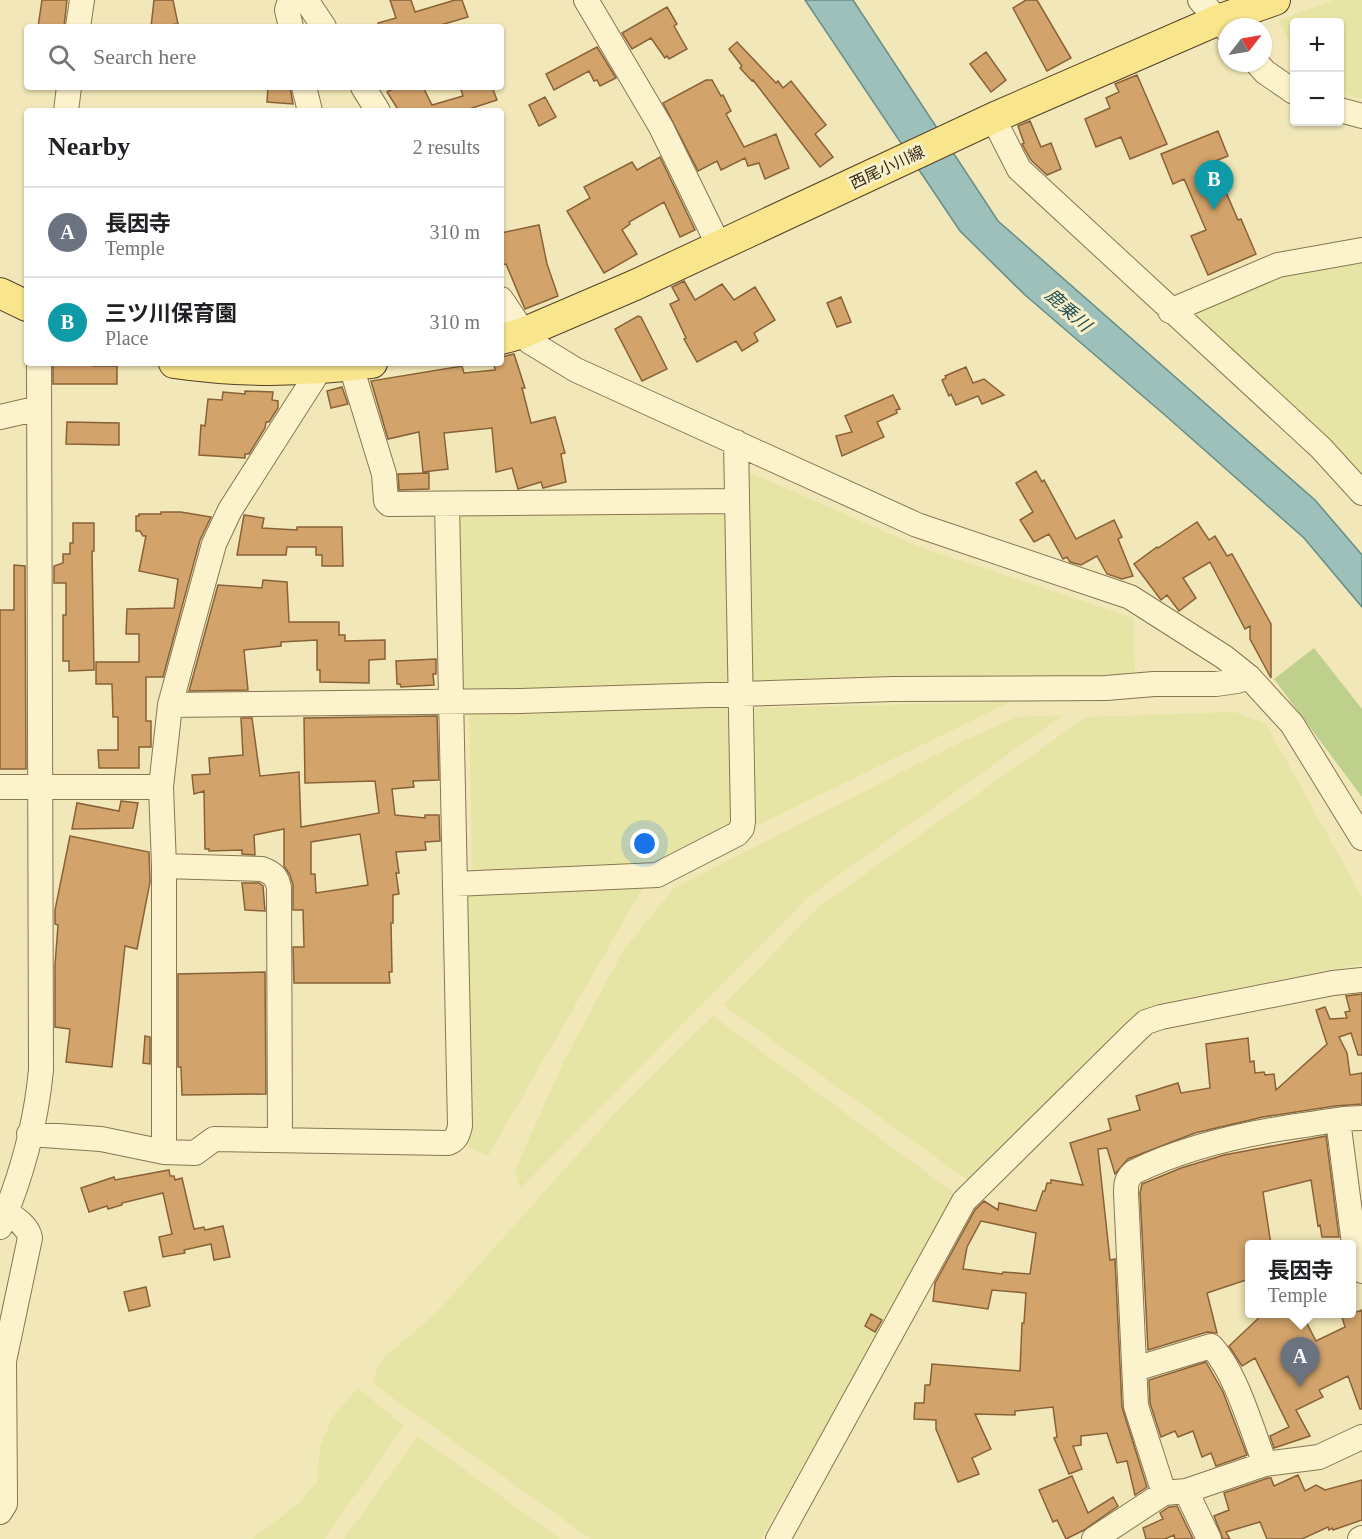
<!DOCTYPE html>
<meta charset="utf-8">
<style>
:root{--surface:#fff;--page:#f2f2f2;--text:#202124;--muted:#757577;--line:#e0e0e0;--accent:#9b2d1e}
body{margin:0;font-family:"Times New Roman","Noto Sans JP",serif;background:var(--page);color:var(--text)}
.controls{position:absolute;right:18px;top:18px;display:grid;overflow:hidden;border-radius:6px;box-shadow:0 2px 4px #0004}
.controls button{width:54px;height:54px;display:grid;place-items:center;padding:0;border:0;border-bottom:2px solid var(--line);background:var(--surface);color:var(--text);font:30px sans-serif}
.compass{position:absolute;left:1218px;top:18px;width:54px;height:54px;border-radius:50%;background:var(--surface);box-shadow:0 2px 4px #0004;rotate:59deg}
.you{position:absolute;left:645px;top:844px;width:21px;height:21px;margin:-15px;border:4px solid #fff;border-radius:50%;background:#1a73e8;box-shadow:0 0 0 9px #1a73e833}
.badge{display:grid;place-items:center;width:39px;height:39px;border-radius:50%;background:var(--accent);color:#fff;font-size:20px;font-weight:700}
.pin{position:absolute;translate:-50% -50px;filter:drop-shadow(0 2px 3px #0008)}
.pin::after{content:'';position:absolute;top:32px;width:21px;height:18px;background:inherit;clip-path:polygon(0 0,100% 0,50% 100%)}
.popup{position:absolute;left:1245px;top:1240px;width:111px;height:78px;box-sizing:border-box;display:grid;place-content:center;border-radius:6px;background:var(--surface);filter:drop-shadow(0 2px 4px #0005);font-size:20px;white-space:nowrap;color:var(--muted)}
.popup b{font-size:22px;color:var(--text)}
.popup::after{content:'';position:absolute;left:50%;top:100%;margin-left:-12px;border:12px solid transparent;border-top-color:var(--surface)}
.list{margin:0;padding:0;list-style:none}
h2{display:flex;justify-content:space-between;align-items:center;height:78px;margin:0;padding:0 24px;font-size:26px}
h2 small{font-size:20px;font-weight:400;color:var(--muted)}
.list li{display:grid;grid-template-columns:39px 1fr auto;gap:18px;align-items:center;box-sizing:border-box;height:90px;padding:0 24px;border-top:2px solid var(--line)}
.list b{display:block;font-size:22px;white-space:nowrap}
.list p{margin:0;font-size:20px;white-space:nowrap;color:var(--muted)}
.list em{font-size:20px;font-style:normal;color:var(--muted)}
.icon{flex:none;width:33px;height:33px;fill:none;stroke:currentColor;stroke-width:2;stroke-linecap:round;stroke-linejoin:round}
.map{position:relative;flex:none;width:1362px;height:1539px;overflow:hidden}
.search{position:absolute;background:var(--surface);box-shadow:0 2px 4px #0004;left:24px;top:24px;width:480px;height:66px;display:flex;align-items:center;gap:15px;box-sizing:border-box;padding:0 21px;border-radius:6px;color:var(--muted);font-size:22px}
.panel{position:absolute;background:var(--surface);box-shadow:0 2px 4px #0004;left:24px;top:108px;width:480px;height:258px;border-radius:6px}
.map>svg:first-child{display:block}
.farmland{fill:#e7e5a5}
.green{fill:#bfcf8c}
.water{fill:#9ec0bb;stroke:#658e89;stroke-width:1.5}
.building{fill:#d2a36b;stroke:#896237;stroke-width:1.5;fill-rule:evenodd}
.lines{fill:none;stroke-linecap:round;stroke-linejoin:round}
.minor-casing{stroke:#887652;stroke-width:26}
.major-casing{stroke:#544228;stroke-width:32}
.minor{stroke:#fcf3cc;stroke-width:24}
.major{stroke:#f9e58b;stroke-width:30}
.labels{text-anchor:middle;stroke-width:6;stroke-linejoin:round;paint-order:stroke}
.street-label{font-size:16px;fill:#352a19;stroke:#f8f0c8}
.water-label{font-size:18px;font-style:italic;fill:#275357;stroke:#f8f0c8}
</style>
<div class="map">
<svg width="1362" height="1539" viewBox="0 0 1362 1539">
<rect width="100%" height="100%" fill="#f1e7b8"/>
<path class="farmland" d="M1334,0H1362V99L1340,93V22H1294V54L1279,20Z
M1362,259V483L1191,316L1276,276Z
M746,471L925,549L1133,618L1135,677L748,684Z
M730,507L731,684L469,693L460,685L459,513Z
M1010,702L756,826L755,708Z
M732,706L736,820L728,829L654,866L472,872L469,710Z
M1235,712L1266,724L1362,897V964L1176,1000L1137,1017L969,1181L723,1005L820,906L1086,717Z
M1063,715L808,897L520,1189L515,1170L565,1059L623,951L674,888L963,741L1017,717Z
M644,886L488,1156L468,1147L463,890Z
M713,1016L957,1195L761,1539H591L373,1384L377,1368L387,1355L436,1313L614,1114Z
M358,1388L404,1426L324,1539H252L296,1506L317,1482L320,1447L333,1416Z
M418,1436L560,1539H344Z"/>
<path class="green" d="M1314,648L1362,709V797L1274,679Z"/>
<path class="water" d="M805,0H853L998,221L1315,500L1362,555V607L1304,538L1166,416L1025,295L960,231Z"/>
<path class="building" d="M42,0H67L64,27H38Z
M154,0H173L178,24L151,27Z
M390,0H411L415,12L455,0H462L468,17L434,27H379L378,23L396,18Z
M1026,0H1037L1071,58L1047,71L1013,8Z
M667,7L677,24L674,26L687,49L669,59L667,56L665,58L651,38L632,49L622,33Z
M737,42L776,83L778,81L783,88L791,81L826,125L815,134L833,157L820,167L753,80L752,81L740,68L742,66L729,49Z
M597,47L616,78L600,86L597,80L594,81L589,71L554,90L546,74Z
M986,52L1006,80L991,92L970,64Z
M1137,75L1167,144L1130,159L1121,137L1096,147L1085,119L1110,108L1106,98L1119,92L1115,84Z
M706,80H712L721,96L723,95L731,111L726,114L744,147L776,134L789,168L765,179L759,163L748,166L745,158L721,170L717,161L698,171L663,103Z
M268,87H290L293,104L267,102Z
M396,87H423L432,105L463,96L460,87H492L497,100L463,111H399L387,92Z
M545,97L556,117L539,126L529,105Z
M1030,121L1041,147L1051,143L1061,169L1047,175L1031,160L1022,144L1024,143L1018,126Z
M1218,131L1228,156L1213,162L1238,220L1241,219L1256,254L1208,275L1191,236L1206,230L1184,179L1173,184L1161,154Z
M660,157L695,230L680,237L664,202L629,222L630,224L622,230L637,254L604,273L567,211L590,198L584,187L632,162L637,170Z
M539,225L547,264L558,296L525,309L506,264L501,265V233Z
M684,281L695,300L722,284L734,300L755,287L775,320L754,333L758,341L742,351L736,341L697,362L684,339L686,338L670,304L679,300L672,287Z
M841,297L851,322L837,327L827,303Z
M638,316L641,317L667,369L642,381L615,329Z
M514,354L525,388H522L531,423L555,417L565,453L561,454L566,482L543,488L541,482L518,489L512,468L496,472L492,428L444,433L448,469L423,472L419,432L388,439L371,381L462,366L464,373L495,370L494,363H501V357Z
M53,363H93V366H117V384H53Z
M966,367L973,383L984,379L1004,395L982,404L978,396L956,405L951,394L949,396L942,380L946,378L945,376Z
M342,387L348,404L331,408L327,391Z
M245,391L273,392L272,400L278,401V408L269,422H266L265,428L249,454H245V458L199,455L201,425L205,426L208,399L222,400L223,392L245,394Z
M893,395L900,409L896,410L897,413L877,422L884,437L842,456L836,436L852,432L845,416Z
M67,422L119,423V445L66,444Z
M1036,471L1042,482L1044,480L1076,539L1114,520L1122,537L1118,539L1133,576L1122,579L1107,574L1097,556L1081,565L1070,562L1067,557L1063,559L1049,534L1034,542L1020,520L1033,512L1016,483Z
M429,473V489L399,490L398,474Z
M161,512H181L211,517L200,540L163,677H146V721H151V747H139V768H99L98,750H118V717H113L112,684H96V662H139V634H126L127,609L174,608L178,579L139,571L146,536H143L140,531H136V516H139V514H161Z
M244,515L264,518L262,528L297,530V527H342L343,566H322V555H316V547H287L286,555H237Z
M1197,522L1209,540L1215,536L1227,556L1232,554L1271,624V678L1250,639V626L1245,629L1210,562L1183,578L1196,598L1179,611L1167,595L1161,600L1134,564L1157,547L1158,548Z
M73,523H94V551H92L94,670L69,671V661H63V615H66V583H54V566L63,563V554H70V543H73Z
M14,565L25,566L26,769H0V610H14Z
M263,580L287,582L289,622H339V635H345V641L385,640V659L369,660V683L320,682V670H317V640L281,642V646L244,650L248,690L189,691L218,585L262,588Z
M436,659V674H433L434,685L401,687L400,684H397L396,661Z
M437,716L439,780L413,781L414,787L392,789L395,815L425,818V815H439L440,841L425,842L426,850L396,852L399,873H396L399,894L393,895V923H391L392,972H389L390,983H294L293,947H304L303,910H293V885L290,875L284,866V829L254,835L255,855L242,854V850L209,851V849H205L204,791L194,794L192,775L210,774L209,758L243,755L241,718H252L260,776L299,772L301,827L379,813L375,781L305,783L304,718ZM360,834L368,885L316,893L315,874H311V842Z
M121,801L138,803L133,828L72,829L77,803L119,811Z
M70,836L149,852L150,882L137,949L125,946L112,1067L66,1062L70,1029L55,1027V965L58,925L55,924V910Z
M242,883H259L263,886L265,911L245,910Z
M265,972L266,1094L182,1095L181,1067H178V974Z
M1362,994V1055H1358L1351,1033L1339,1037L1347,1053L1350,1075L1362,1073V1104L1335,1106L1263,1117L1195,1133L1128,1159L1115,1174L1107,1148L1098,1149L1110,1260L1115,1259L1122,1407L1147,1487L1135,1495L1127,1461L1117,1463L1107,1433L1081,1436V1445L1073,1446L1082,1469L1069,1474L1054,1438L1057,1437L1053,1407L1015,1411V1415L975,1414L991,1449L972,1458L979,1474L958,1482L936,1429V1420L914,1419L915,1403H924L925,1385H930L932,1364L1020,1371L1022,1323H1024L1026,1293L992,1290L988,1309L933,1301L935,1283L975,1210L984,1201L998,1210L999,1203L1036,1211L1043,1191H1045L1047,1183H1051V1180L1083,1185L1070,1143L1111,1130L1108,1119L1140,1110L1136,1096L1178,1083L1181,1093L1210,1088L1206,1044L1248,1038L1250,1062L1254,1061L1255,1073L1264,1072L1265,1075L1274,1074L1276,1090L1327,1044L1316,1010L1325,1007L1330,1019L1347,1018L1345,1012L1350,1011L1346,996ZM981,1221L1036,1233L1030,1274L1003,1272L1002,1274L963,1269L967,1247Z
M145,1036L150,1037V1064L143,1063Z
M1326,1136L1339,1237H1322L1320,1225L1318,1226L1311,1180L1263,1192L1271,1245H1249V1279L1207,1293L1217,1333L1207,1332L1148,1350L1140,1193L1142,1184L1181,1168L1224,1155Z
M169,1170L170,1176H174L175,1180L182,1178L194,1229L204,1227L205,1230L223,1226L230,1257L214,1260L211,1244L184,1250L185,1253L163,1257L159,1237L172,1234L163,1193L122,1203V1205L108,1209L107,1206L89,1212L81,1188L114,1177L115,1180Z
M146,1287L150,1306L129,1311L124,1292Z
M1362,1310V1409H1360L1348,1376L1319,1390L1323,1397L1296,1410L1310,1436L1274,1448L1270,1436L1289,1427L1255,1358L1242,1366L1229,1346L1263,1314H1302L1316,1341L1345,1327L1342,1317Z
M871,1314L882,1320L875,1332L865,1326Z
M1206,1362L1223,1392L1247,1455L1216,1466L1211,1453L1202,1457L1193,1431L1178,1437L1175,1431L1161,1437L1150,1403L1149,1380Z
M1298,1475L1305,1491L1316,1485L1325,1490L1362,1480V1520L1333,1530L1332,1528L1329,1530L1328,1527L1302,1539H1267L1260,1522L1226,1532L1230,1539H1223L1214,1516L1229,1510L1224,1493L1268,1478H1271L1274,1486Z
M1072,1476L1088,1513L1113,1497L1118,1506L1084,1530L1066,1539L1057,1520L1053,1522L1039,1490Z
M1177,1506L1193,1539H1175L1174,1535L1165,1539H1146L1143,1528L1163,1519L1160,1513L1169,1507Z"/>
<g class="lines">
<defs>
<path id="minor" d="M290,0L287,10L291,27
M306,0L324,27
M586,0L661,127L719,246
M1200,0L1227,30
M78,27L82,0
M1257,63L1265,72L1294,92
M304,87L310,111
M363,87L378,111
M1340,110L1362,116
M66,111L69,87
M993,118L1019,169L1321,448L1362,493
M501,299L530,342L576,370L917,525L1130,597L1224,657L1249,677L1292,724L1362,838
M1170,311L1278,265L1362,250
M350,363L384,474L386,501L389,504L736,501
M0,417L39,408
M170,705L520,701L893,689L1106,688L1154,684H1216L1237,681L1249,677
M0,787H161
M164,866V1152
M455,884L657,875L737,834L742,828L743,821L736,442
M1338,1120L1357,1267L1362,1271
M29,1134L101,1139L164,1152L195,1153L214,1139L448,1143C456,1140 458,1135 460,1126L447,504
M280,1140L279,888C277,877 273,873 262,869L164,866L161,787L170,705L214,544L230,510L320,369
M0,1227C21,1178 36,1123 41,1070L39,363
M1135,1369L1211,1346C1236,1372 1252,1430 1265,1464
M1186,1491L1209,1539
M1164,1493L1136,1406L1126,1193C1126,1184 1126,1179 1134,1172C1189,1145 1251,1132 1311,1124C1328,1121 1345,1118 1362,1118
M0,1512L5,1504V1497L4,1361L30,1238C28,1226 16,1219 6,1212
M778,1539L964,1201L1134,1033L1146,1022L1161,1017L1333,983L1362,980
M1094,1539L1164,1493L1186,1491L1265,1464L1319,1457L1362,1437
M1360,1539L1362,1538"/>
<path id="major" d="M0,293L27,306
M501,339L523,333L635,285L993,118L1218,20L1275,0
M174,363C242,373 304,372 372,363"/>
</defs>
<use href="#minor" class="minor-casing"/>
<use href="#major" class="major-casing"/>
<use href="#minor" class="minor"/>
<use href="#major" class="major"/>
</g>
<g class="labels">
<g class="street-label">
<text transform="translate(887 167) rotate(-25)" y="6">西尾小川線</text>
</g>
<g class="water-label">
<text transform="translate(1068 310) rotate(42)" y="6">鹿乗川</text>
</g>
</g>
</svg>
<div class="controls">
<button>+</button>
<button>−</button>
</div>
<svg class="compass" viewBox="-18 -18 36 36"><path d="M0-13l5 13h-10z" fill="#e53935"/><path d="M0 13l5-13h-10z" fill="#757577"/></svg>
<div class="you"></div>
<div class="pin badge" style="left:1300px;top:1387px;background:#6b7280">A</div>
<div class="popup"><b>長因寺</b>Temple</div>
<div class="pin badge" style="left:1214px;top:210px;background:#0f9aa8">B</div>
<div class="search"><svg class="icon" aria-label="search" viewBox="0 0 24 24"><circle cx="10" cy="10" r="6"/><path d="M15 15l6 6"/></svg>Search here</div>
<section class="panel">
<h2>Nearby<small>2 results</small></h2>
<ul class="list">
<li><span class="badge" style="background:#6b7280">A</span><div><b>長因寺</b><p>Temple</p></div><em>310 m</em></li>
<li><span class="badge" style="background:#0f9aa8">B</span><div><b>三ツ川保育園</b><p>Place</p></div><em>310 m</em></li>
</ul>
</section>
</div>
